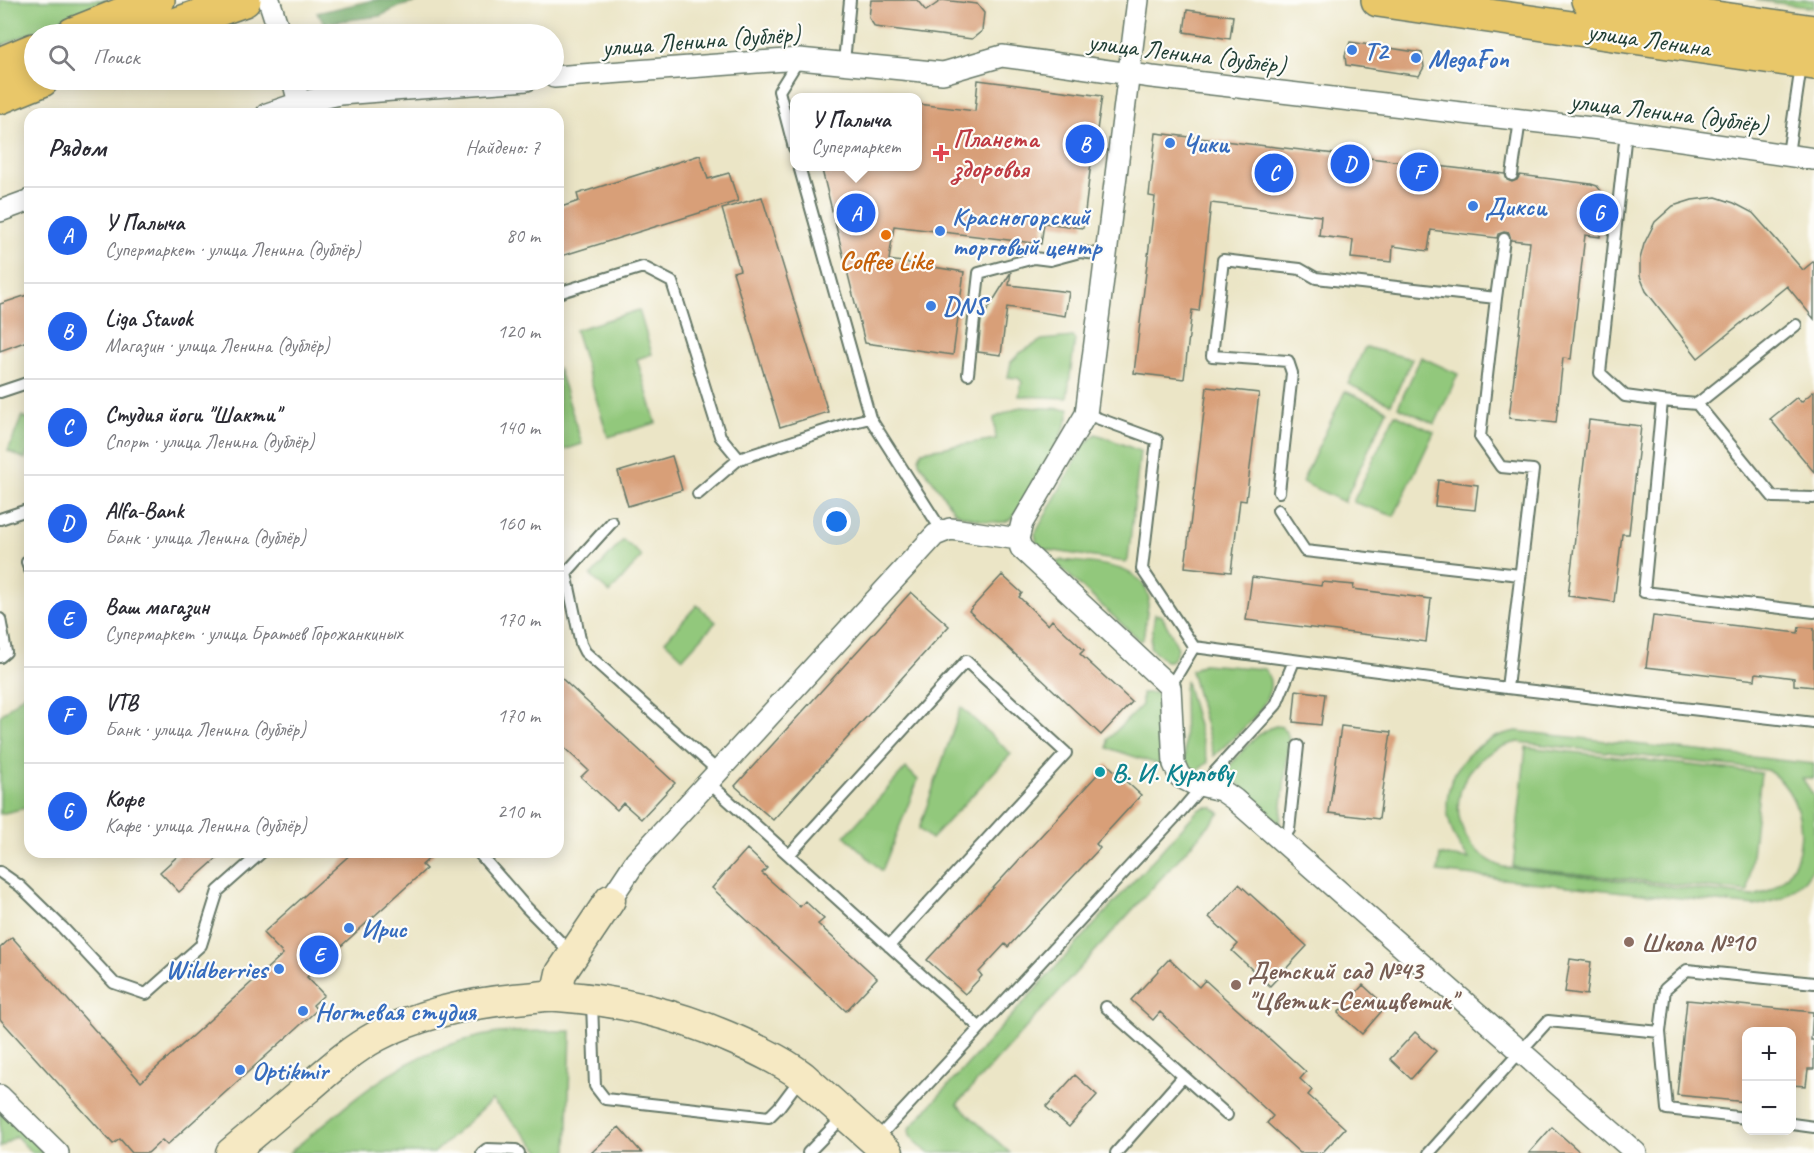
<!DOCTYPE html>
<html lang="ru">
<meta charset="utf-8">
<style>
:root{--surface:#fff;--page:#f7f7f7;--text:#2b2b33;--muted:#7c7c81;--line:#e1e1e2;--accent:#2563eb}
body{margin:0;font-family:Caveat,sans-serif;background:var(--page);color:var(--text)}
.controls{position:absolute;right:18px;bottom:18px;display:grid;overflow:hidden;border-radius:12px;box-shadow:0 3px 15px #0003}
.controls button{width:54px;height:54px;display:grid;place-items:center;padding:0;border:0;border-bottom:2px solid var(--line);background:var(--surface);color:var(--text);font:30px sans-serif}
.you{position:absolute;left:837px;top:522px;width:21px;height:21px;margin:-15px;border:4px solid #fff;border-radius:50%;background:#1a73e8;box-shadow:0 0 0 9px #1a73e833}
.badge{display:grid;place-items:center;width:39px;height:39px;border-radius:50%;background:var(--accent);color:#fff;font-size:20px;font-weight:700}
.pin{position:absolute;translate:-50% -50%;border:3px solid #fff;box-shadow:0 2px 6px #0006}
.popup{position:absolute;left:790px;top:93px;width:132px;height:78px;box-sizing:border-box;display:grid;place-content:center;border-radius:12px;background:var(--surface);filter:drop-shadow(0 2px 4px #0005);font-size:20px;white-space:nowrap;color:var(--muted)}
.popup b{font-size:22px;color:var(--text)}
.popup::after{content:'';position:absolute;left:50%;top:100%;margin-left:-12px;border:12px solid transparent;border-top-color:var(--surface)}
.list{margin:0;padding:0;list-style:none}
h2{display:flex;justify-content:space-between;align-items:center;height:78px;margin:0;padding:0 24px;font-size:26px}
h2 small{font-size:20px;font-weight:400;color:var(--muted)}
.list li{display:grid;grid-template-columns:39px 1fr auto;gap:18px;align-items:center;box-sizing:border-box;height:96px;padding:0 24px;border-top:2px solid var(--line)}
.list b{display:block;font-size:22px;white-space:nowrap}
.list p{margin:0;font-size:20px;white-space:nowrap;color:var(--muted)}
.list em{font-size:20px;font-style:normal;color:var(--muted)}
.icon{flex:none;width:33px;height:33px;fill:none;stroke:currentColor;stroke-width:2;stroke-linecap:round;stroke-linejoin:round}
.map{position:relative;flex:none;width:1814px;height:1153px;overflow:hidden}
.search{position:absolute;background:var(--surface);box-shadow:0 3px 15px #0003;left:24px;top:24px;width:540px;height:66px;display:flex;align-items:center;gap:15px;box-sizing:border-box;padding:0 21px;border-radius:33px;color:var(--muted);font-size:22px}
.panel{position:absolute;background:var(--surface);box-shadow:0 3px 15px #0003;left:24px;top:108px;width:540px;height:750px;border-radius:18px}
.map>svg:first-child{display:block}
.green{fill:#92c87b;stroke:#588258;stroke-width:1.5;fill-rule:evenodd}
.forest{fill:#75ac6b;stroke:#4a7450;stroke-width:1.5}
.building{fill:#d89f78}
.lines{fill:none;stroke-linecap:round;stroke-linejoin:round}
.lane-casing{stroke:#667867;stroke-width:14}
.street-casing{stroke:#667867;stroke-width:24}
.secondary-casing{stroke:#667867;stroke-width:33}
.primary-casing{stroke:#667867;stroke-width:36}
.lane{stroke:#fff;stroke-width:10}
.street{stroke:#fff;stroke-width:21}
.secondary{stroke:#f6e9c3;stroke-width:30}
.primary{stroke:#e9c769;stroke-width:33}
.shop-dot{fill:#3f7fe0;stroke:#fdfcf7;stroke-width:2}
.health-dot{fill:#e0444e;stroke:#fdfcf7;stroke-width:2}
.food-dot{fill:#e8710a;stroke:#fdfcf7;stroke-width:2}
.culture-dot{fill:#0f9aa8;stroke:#fdfcf7;stroke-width:2}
.education-dot{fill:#8d6e63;stroke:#fdfcf7;stroke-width:2}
.labels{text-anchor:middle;stroke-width:4.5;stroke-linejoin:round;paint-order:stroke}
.street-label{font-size:26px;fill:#1f3d34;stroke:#fdfcf7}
.shop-label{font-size:26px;font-weight:bold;fill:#366cbe;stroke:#fdfcf7;text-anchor:start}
.health-label{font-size:26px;font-weight:bold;fill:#be3a42;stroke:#fdfcf7;text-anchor:start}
.food-label{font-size:26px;font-weight:bold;fill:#c56008;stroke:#fdfcf7}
.culture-label{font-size:26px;font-weight:bold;fill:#0d838f;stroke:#fdfcf7;text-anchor:start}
.education-label{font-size:26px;font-weight:bold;fill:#785e54;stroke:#fdfcf7;text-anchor:start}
</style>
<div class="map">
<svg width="1814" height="1153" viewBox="0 0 1814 1153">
<rect width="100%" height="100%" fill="#fdfcf7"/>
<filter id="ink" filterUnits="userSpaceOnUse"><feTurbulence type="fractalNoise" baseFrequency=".0167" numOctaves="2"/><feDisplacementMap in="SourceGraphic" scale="12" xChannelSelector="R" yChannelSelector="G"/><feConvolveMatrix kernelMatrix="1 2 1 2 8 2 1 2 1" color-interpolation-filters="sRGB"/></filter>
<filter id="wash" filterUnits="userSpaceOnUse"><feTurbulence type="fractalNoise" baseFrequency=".008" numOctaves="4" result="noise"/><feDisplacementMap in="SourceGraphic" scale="24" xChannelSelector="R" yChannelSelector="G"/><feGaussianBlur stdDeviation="1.35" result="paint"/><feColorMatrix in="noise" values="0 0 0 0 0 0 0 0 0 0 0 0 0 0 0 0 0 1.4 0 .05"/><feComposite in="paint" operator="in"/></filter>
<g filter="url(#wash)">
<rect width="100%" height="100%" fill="#ebe5c6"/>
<path class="green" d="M0,0H108L0,46Z
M1755,0H1814V8Z
M639,310L652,354L637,359L656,423L608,437L575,330Z
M1073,337L1075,340L1067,398L1019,396L1022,382L1018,378L1008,377L1011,362L1020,353L1042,340Z
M1365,347L1412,359L1391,404L1348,384Z
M1421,357L1458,374L1435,424L1398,407Z
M558,367L582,444L558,452Z
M1345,391L1387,410L1344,502L1302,482Z
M1020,407L1069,409C1072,426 1026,496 1016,514C1012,518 1009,521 1004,522C994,524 964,517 955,512L919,462V458L922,451L996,439L994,418Z
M1395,414L1434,432L1394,516L1353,502Z
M22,416L30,420V447L25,459L8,451Z
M1096,434L1140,451L1128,560L1126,562L1042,549L1037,544L1035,534L1084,445Z
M623,540L642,556L610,593L591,576Z
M1062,560C1091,564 1143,562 1149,599L1143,639L1140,641L1058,565L1057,562Z
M697,605L716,622L683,658L665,641Z
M1155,614L1162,616L1178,648L1174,658L1170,661H1165L1150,647Z
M1203,664L1264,669C1289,696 1232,738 1214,756L1191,671Z
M1186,682L1208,762L1196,772L1187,769L1185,766L1184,688Z
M25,693L30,706V807L0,814V716Z
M1142,693H1156C1167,708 1163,746 1163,766L1108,748V739L1142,705Z
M961,707L1011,754L931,839L919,829Z
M1276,726L1282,727L1288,735L1289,740L1280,824L1225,771C1239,756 1256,731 1276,726Z
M1516,731L1814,764V778H1802L1814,796V867L1805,880L1783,898L1755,906L1438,872L1440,855L1469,859C1425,808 1451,743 1516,731ZM1518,742L1767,770C1814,798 1814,883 1753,896L1503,867C1436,840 1447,756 1518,742Z
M1526,747L1761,773L1748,892L1513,867Z
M906,768L918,780L882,871L845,836Z
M1205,807H1212L1220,813L957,1104L1010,1153H928L910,1136L909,1129L1198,810Z
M571,1031L567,1153H542L492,1100L434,1153H289C355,1099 405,1049 492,1034C516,1030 547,1032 571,1031Z
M3,1111L46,1153H32L16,1136L0,1148V1113Z"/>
<path class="forest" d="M374,0H425L401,6L380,16L325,23L317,13Z"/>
<g id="blocks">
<path class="building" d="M871,0H917L926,11L942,0L977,4L984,13L982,31L972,39L875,27L869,18Z
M1187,10L1233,16L1230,39L1184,32Z
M1350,42L1422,53L1424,67L1419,76L1346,65L1345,55Z
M978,80L1102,96L1097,130H1095L1083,228L1044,223L1041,244L894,226L889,260L964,272L953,355L865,343L821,166H918V104L975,111Z
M1156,133L1505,174L1507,180L1512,182L1517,180L1520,175L1591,184L1597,186L1601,191L1603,206L1600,237L1585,235L1571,359L1563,358L1556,423L1509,418L1530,242L1511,240L1509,233L1504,232L1498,234L1497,238L1431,230L1428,251L1393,246L1392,262L1351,258L1353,240L1319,236L1321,216L1211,203L1199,311L1192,310L1184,379L1134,373L1155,197L1149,196Z
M700,155L708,179L729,173L738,201L558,257V208L579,201L577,194Z
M762,197L828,412L780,427L733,272L740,270L722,209Z
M1716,197L1734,203L1753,213L1803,270L1814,261V319L1787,286L1698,358L1646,291L1640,276V259L1644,244L1655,222L1673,206L1692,200Z
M1011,272L1009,285L1069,292L1065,316L1007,307L1001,355L978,352L981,320Z
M30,294V340L0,351V304Z
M1207,387L1259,393L1246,501L1240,500L1231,572L1185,567Z
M1814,391V472L1770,419L1797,397L1801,402Z
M1589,420L1641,426L1629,534H1622L1614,602L1568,596Z
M672,456L682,490L628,506L618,472Z
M1438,480L1478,485L1475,510L1435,506Z
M1002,575L1022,593L1019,597L1048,625L1052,620L1084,650L1080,654L1132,702L1101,735L969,611Z
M1252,577L1321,586L1322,582L1354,585L1353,589L1431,599L1426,642L1246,620Z
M911,592L949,626L773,820L735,786Z
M1653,616L1798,633L1799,627L1814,628V687L1794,685V678L1756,673L1755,680L1646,667Z
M558,675L675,783L641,819L623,803L617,810L581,777L588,770L558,742Z
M1296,690L1325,694L1321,725L1293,722Z
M1341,726L1391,732L1379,819L1329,813Z
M1107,764L1141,795L1096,844L1100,848L1066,884L1008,947L1005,944L979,972L982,976L965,994L927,960Z
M747,849L767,868L762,873L800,907L805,901L824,919L818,924L877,978L846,1011L712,888Z
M182,852H224L179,892L160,872Z
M353,852H436L422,865L426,869L307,977L324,995L313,1005L317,1010L167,1145L162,1140L148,1153H132L120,1139L113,1144L0,1019V948L12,937L141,1082L283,954L263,933Z
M1239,884L1307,946L1270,986L1232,951L1238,944L1209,917Z
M1169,959L1199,987L1205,980L1306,1072L1300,1079L1312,1090L1308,1095L1345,1128L1322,1153H1300L1267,1123L1273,1116L1160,1012L1153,1020L1131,1000Z
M1570,959L1591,962L1587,995L1565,992Z
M1363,985L1386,1006L1362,1034L1338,1013Z
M1687,1000L1813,1012L1811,1040H1814V1069H1808L1806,1086L1791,1085V1032H1746V1102L1677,1095Z
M1415,1032L1436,1051L1411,1079L1390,1059Z
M1075,1075L1097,1095L1069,1127L1046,1107Z
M619,1127L642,1153H591Z
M1552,1127L1581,1153H1529Z"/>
</g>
</g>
<g filter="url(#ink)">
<use href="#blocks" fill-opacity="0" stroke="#667867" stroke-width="1.5"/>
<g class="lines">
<defs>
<path id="lane" d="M844,62L850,0
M1626,132L1600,373L1625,396L1662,401L1644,592L1814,612
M794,148L779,91L799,59
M1788,154L1801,66
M799,166L870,418L942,531
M1512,175L1520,120
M558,293L643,267L672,282L720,436L739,459L846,424L870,418
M1496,298L1504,239
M968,374L979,273L1034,258L1050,260L1080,252L1106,255
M0,392L30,382
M1662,401L1697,404L1773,497L1814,498
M1697,404L1796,325
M1086,414L1157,440L1142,569L1194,647L1507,688L1814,723
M1279,492L1292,373L1288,361L1212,356L1223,260L1300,269L1316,278L1496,298L1480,437L1501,467L1533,470L1507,688
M698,494L739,459
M1278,510L1305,551L1520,575
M0,519L30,509
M612,522L566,573L581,644L585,652L718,771
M30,558L27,562L30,570
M0,619L6,652L0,657
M1170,687L1194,647
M708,782L980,1028
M1280,840L1289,830L1298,746
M478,852L525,906L571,953
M789,855L966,661L1066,753L889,946
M0,872L20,886L62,927L114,983L146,994L201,945L218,891L262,852
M592,1003L595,1086L605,1099L769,1117L779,1107L800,1079
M1106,1007L1227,1115
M1746,1118L1667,1109L1660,1032L1665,989L1687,970L1814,983
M1792,1124L1814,1127
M875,1141L1181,811L1202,786L1276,705L1294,661
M482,1153L487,1149L516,1150L519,1153
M808,1153L844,1116
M1116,1153L1183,1077
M1429,1153L1548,1021L1660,1032"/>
<path id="street" d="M269,0L280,34
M1138,0L1086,414L1022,523L1018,539L1021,548L1170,687L1174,764L1180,777L1192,783L1221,790L1234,799L1636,1153
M554,77L799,59L943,73L1002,56L1152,77L1626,132L1814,159
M293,80L299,103
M267,114L299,103L340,94L527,80
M0,211L30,200
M610,900L636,861L935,535L950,529L959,530L1018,539
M0,1096L58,1153"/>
<path id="secondary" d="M556,996L561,973L610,900
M231,1153C257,1131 282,1110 308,1088C330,1069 351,1050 377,1036C423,1012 475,1002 526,998C537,997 548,995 558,996C616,1000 672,1013 726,1036C752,1047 779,1059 802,1076L888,1153"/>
<path id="primary" d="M1378,0L1814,63
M1588,0L1814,32
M73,34L158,0
M150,34L244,0
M0,64L34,50
M0,97L42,80"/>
</defs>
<use href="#lane" class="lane-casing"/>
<use href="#street" class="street-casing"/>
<use href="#secondary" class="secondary-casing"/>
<use href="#primary" class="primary-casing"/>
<use href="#lane" class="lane"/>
<use href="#street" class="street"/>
<use href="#secondary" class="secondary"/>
<use href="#primary" class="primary"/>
</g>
</g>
<g class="shop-dot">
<circle cx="1352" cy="50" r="6"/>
<circle cx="1416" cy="58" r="6"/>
<circle cx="1170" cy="143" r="6"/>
<circle cx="1473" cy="206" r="6"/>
<circle cx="940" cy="231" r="6"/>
<circle cx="931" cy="306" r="6"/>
<circle cx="349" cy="928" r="6"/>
<circle cx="279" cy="969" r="6"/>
<circle cx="303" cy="1011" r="6"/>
<circle cx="240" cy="1070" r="6"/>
</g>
<path class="health-dot" d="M938 144h6v6h6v6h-6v6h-6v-6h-6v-6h6z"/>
<circle class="food-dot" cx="886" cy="235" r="6"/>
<circle class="culture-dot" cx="1100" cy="772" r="6"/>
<g class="education-dot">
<circle cx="1629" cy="942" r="6"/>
<circle cx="1236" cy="985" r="6"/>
</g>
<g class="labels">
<g class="street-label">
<text transform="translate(1649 39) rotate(8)" y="9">улица Ленина</text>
<text transform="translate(701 40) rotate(-4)" y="9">улица Ленина (дублёр)</text>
<text transform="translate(1187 53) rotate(7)" y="9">улица Ленина (дублёр)</text>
<text transform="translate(1669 112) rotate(7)" y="9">улица Ленина (дублёр)</text>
</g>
<g class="shop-label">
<text x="1364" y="59">T2</text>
<text x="1428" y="67">MegaFon</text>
<text x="1182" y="152">Чики</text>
<text x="1485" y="215">Дикси</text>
<text x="952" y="225">Красногорский<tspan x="952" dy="30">торговый центр</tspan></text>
<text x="943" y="315">DNS</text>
<text x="361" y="937">Ирис</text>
<text x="267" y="978" text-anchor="end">Wildberries</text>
<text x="315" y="1020">Ногтевая студия</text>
<text x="252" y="1079">Optikmir</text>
</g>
<g class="health-label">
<text x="953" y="147">Планета<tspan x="953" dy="30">здоровья</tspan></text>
</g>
<g class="food-label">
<text x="886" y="269">Coffee Like</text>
</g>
<g class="culture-label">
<text x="1112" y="781">В. И. Курлову</text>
</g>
<g class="education-label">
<text x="1641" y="951">Школа №10</text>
<text x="1248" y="979">Детский сад №43<tspan x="1248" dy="30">"Цветик-Семицветик"</tspan></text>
</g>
</g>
</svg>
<div class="controls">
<button>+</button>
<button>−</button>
</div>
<div class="you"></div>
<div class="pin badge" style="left:856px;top:213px">A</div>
<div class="popup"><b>У Палыча</b>Супермаркет</div>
<div class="pin badge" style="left:1085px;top:144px">B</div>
<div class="pin badge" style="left:1274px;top:173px">C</div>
<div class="pin badge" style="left:1350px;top:164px">D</div>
<div class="pin badge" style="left:319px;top:955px">E</div>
<div class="pin badge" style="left:1419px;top:172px">F</div>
<div class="pin badge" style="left:1599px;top:213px">G</div>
<div class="search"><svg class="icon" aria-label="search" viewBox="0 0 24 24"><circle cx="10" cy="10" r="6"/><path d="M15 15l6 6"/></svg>Поиск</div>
<section class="panel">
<h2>Рядом<small>Найдено: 7</small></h2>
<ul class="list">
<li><span class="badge">A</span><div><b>У Палыча</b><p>Супермаркет · улица Ленина (дублёр)</p></div><em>80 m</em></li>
<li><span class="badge">B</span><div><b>Liga Stavok</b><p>Магазин · улица Ленина (дублёр)</p></div><em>120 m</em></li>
<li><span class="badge">C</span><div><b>Студия йоги &quot;Шакти&quot;</b><p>Спорт · улица Ленина (дублёр)</p></div><em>140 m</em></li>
<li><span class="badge">D</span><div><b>Alfa-Bank</b><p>Банк · улица Ленина (дублёр)</p></div><em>160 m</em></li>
<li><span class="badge">E</span><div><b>Ваш магазин</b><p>Супермаркет · улица Братьев Горожанкиных</p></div><em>170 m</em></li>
<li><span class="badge">F</span><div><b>VTB</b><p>Банк · улица Ленина (дублёр)</p></div><em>170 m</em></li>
<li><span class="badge">G</span><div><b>Кофе</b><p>Кафе · улица Ленина (дублёр)</p></div><em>210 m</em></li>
</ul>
</section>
</div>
